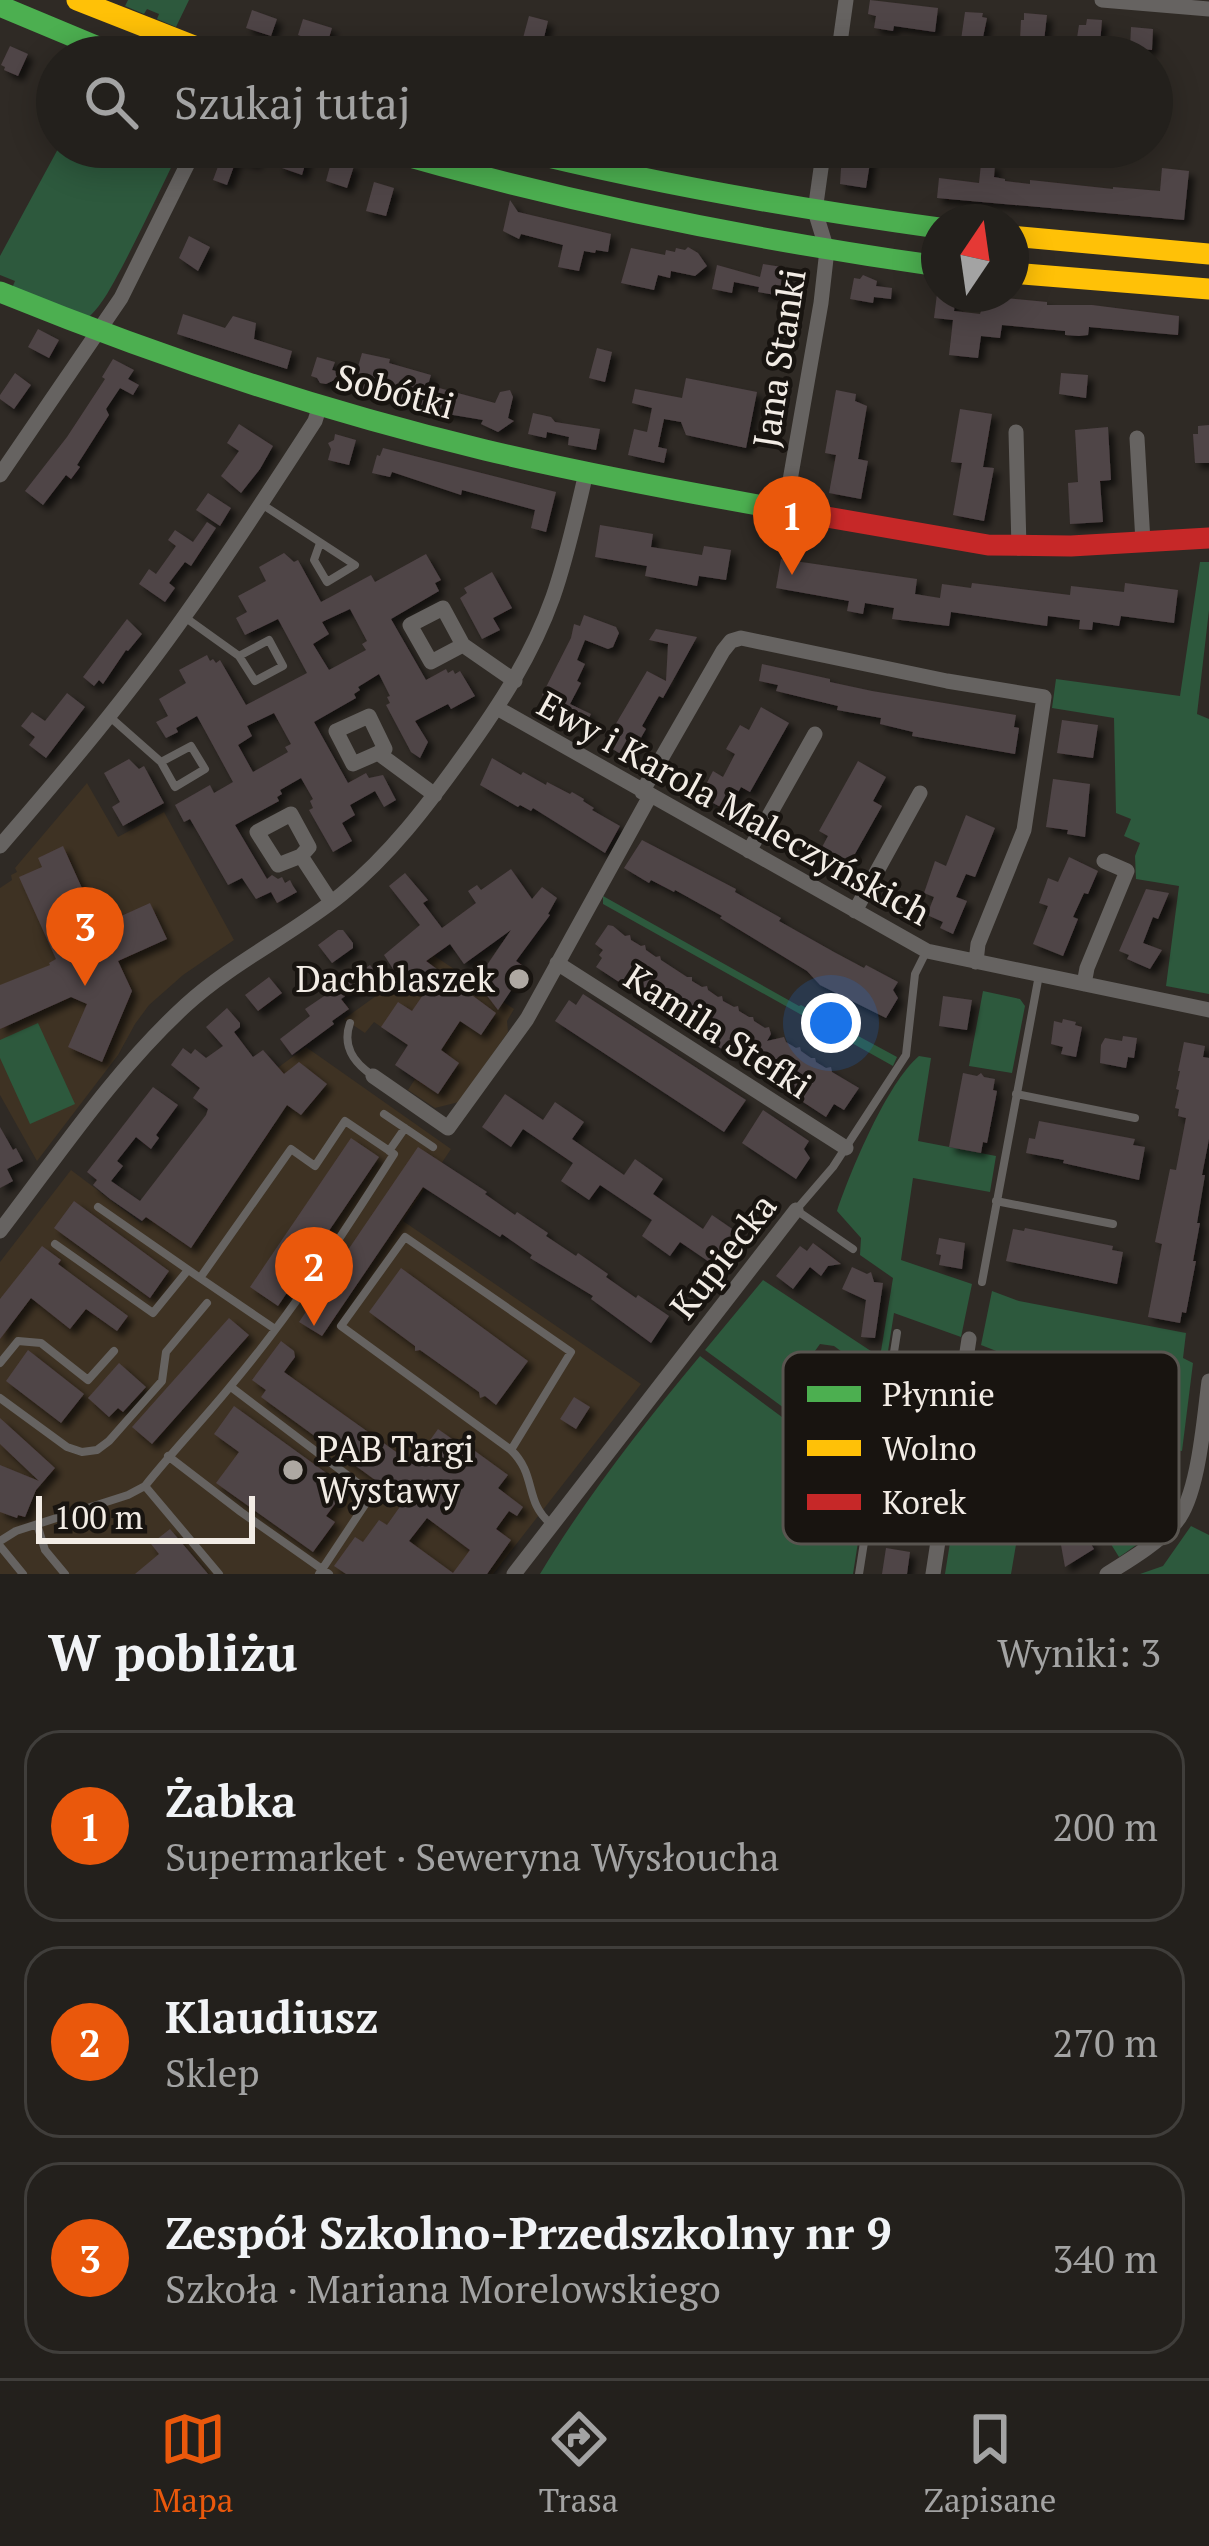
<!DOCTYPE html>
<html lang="pl">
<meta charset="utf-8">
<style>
:root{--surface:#23201c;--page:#2b2825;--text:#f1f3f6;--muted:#a3a3a3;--line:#403e3b;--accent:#ea580c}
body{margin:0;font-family:"PT Serif",serif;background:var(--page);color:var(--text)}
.compass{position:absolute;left:921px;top:204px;width:108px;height:108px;border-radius:50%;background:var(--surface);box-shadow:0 6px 30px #0003;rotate:13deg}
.scale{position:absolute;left:36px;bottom:30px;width:219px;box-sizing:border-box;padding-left:12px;border:6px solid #f2ece5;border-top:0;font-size:33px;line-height:42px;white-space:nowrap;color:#f2ece5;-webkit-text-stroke:9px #181410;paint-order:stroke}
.you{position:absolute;left:831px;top:1023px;width:42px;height:42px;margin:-30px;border:9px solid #fff;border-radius:50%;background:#1a73e8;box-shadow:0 0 0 18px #1a73e833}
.badge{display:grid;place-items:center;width:78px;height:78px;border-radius:50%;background:var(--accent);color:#fff;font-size:39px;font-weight:700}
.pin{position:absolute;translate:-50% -99px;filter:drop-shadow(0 3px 6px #0008)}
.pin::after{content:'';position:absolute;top:63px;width:42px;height:36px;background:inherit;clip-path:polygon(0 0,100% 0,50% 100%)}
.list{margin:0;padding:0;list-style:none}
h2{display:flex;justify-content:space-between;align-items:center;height:156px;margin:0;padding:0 48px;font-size:51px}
h2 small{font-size:39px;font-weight:400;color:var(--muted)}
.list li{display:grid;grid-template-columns:78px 1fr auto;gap:36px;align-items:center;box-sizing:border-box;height:192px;margin:0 24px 24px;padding:0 24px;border:3px solid var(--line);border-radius:36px}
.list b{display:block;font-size:45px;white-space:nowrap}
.list p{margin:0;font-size:39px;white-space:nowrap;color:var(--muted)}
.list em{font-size:39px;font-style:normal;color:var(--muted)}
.icon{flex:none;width:66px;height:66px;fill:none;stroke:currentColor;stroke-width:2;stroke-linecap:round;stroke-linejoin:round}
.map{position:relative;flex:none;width:1209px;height:1574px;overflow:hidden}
.search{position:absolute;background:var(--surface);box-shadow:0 6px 30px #0003;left:36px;right:36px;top:36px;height:132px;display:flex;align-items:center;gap:30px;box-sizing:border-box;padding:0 42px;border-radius:66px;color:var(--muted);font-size:45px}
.sheet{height:804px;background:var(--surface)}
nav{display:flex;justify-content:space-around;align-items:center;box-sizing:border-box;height:168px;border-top:3px solid var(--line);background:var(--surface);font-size:33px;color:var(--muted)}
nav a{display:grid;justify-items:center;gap:6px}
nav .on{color:var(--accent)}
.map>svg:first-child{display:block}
.built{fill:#3e3223}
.green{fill:#2d593d}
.building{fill:#504447;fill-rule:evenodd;filter:url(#shadow)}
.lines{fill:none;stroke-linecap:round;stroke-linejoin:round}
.lane{stroke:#666361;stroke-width:8}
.street{stroke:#666361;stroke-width:15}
.fast{stroke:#4caf50;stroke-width:21}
.slow{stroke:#ffc107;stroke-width:21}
.jam{stroke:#c62828;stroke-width:21}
.poi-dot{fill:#aea8a2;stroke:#181410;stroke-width:4.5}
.labels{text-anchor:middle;stroke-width:9;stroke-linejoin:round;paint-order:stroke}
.street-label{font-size:36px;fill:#f2ece5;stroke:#181410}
.poi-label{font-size:36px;fill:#f2ece5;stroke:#181410;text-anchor:end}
.key{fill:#181410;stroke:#595550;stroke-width:3}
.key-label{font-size:33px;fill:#f2ece5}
</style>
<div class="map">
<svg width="1209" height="1574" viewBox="0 0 1209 1574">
<defs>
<filter id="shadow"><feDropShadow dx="5.5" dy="5.5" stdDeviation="3" flood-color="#0009"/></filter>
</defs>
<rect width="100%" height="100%" fill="#2f2a25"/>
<path class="built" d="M87,783L118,837L164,812L234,940L183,975L149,1005L135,1024L118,1055L37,1161L0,1095V888L12,880L11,875L17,872L15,868Z
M433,955L514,1009L507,1021L508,1032L459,1102L435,1108L408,1090L428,1059L374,1022L365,1033L344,1019Z
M306,1047L451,1149L403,1221L641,1384L493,1574H0V1262L71,1170L141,1223L245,1092Z"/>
<path class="green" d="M128,0H189L176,27L157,19L159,14L147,9L144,14L125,6Z
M59,147H181C161,188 142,229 121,269C112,285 103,304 89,317L12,288L15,281L0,275V256Z
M1200,562H1209V610L1197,714L1209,719V994L1166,986L1179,886L1136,879L1135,856L1140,843L1124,836L1131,819L1116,813L1114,718L1052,708L1056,679L1180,696Z
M603,896L799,1006L801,1005L897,1057L893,1066L603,904Z
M983,991L1020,999L1025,1006L1012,1073L969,1066Z
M38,1023L75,1104L30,1124L0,1058V1040Z
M919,1056L931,1058L918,1141L996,1156L990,1192L913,1178L901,1260L972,1284L961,1337L894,1313L853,1574H540C587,1496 642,1426 700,1356L794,1426C810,1434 818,1434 832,1421L845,1426L849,1417L841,1411L866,1376L846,1362L849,1357L834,1346L820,1344L799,1373L784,1408L705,1350L763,1280L880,1357L893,1278L860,1255L861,1238L837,1211C851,1170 887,1083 919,1056Z
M992,1291L1019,1301L1186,1333L1183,1358L1193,1363L1182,1451L1081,1437L1082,1463L1166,1513C1155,1532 1137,1545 1119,1557L1066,1472L1043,1484L1027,1476L962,1466L964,1455L1029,1465L1069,1443L1076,1382L981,1345Z
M955,1511L1020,1521L1011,1574H945Z
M1191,1526L1209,1535V1574H1140L1163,1566Z"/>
<path class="building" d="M870,0L938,8L935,32L894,26L893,31L874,28L876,16L868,14Z
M252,10L277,19L271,36L246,28Z
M965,12L983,13L982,17L987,18L982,42L961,40Z
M1024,13L1047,15L1044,41L1020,40L1021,20H1024Z
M529,16L548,21L542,46L527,42L528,39L523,38Z
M303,19L332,28L328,41L368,57H338L320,52L319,57H310L298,53L303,37L298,35Z
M1087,19L1102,20L1100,44L1077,38L1079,25H1086Z
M1131,27L1153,29L1152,50L1130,48Z
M10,46L28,54L18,76L4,70L5,67L1,65Z
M212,147H261L255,164L237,158L227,185L213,180L223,153Z
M286,147L309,151L302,175L279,167Z
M846,147L864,149L863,155L871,156L866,188L840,184L842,153H845Z
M332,159L354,166L347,188L326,181Z
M981,164L995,165L994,177L1005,179V181L1030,184V180L1113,189V187L1160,191L1162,168L1189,171L1184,220L937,198L939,178L979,183Z
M374,182L394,188L386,216L366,211Z
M510,200L518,212L611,234L608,252L596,250L595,253L584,251L579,271L558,267L563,245L521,234L519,239L503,231Z
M189,236L210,247L198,271L179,258Z
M688,247L698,253L707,266L695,276L671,271L670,278L658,275L654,290L621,283L631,248L665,255L666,250L675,252L676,248L685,250Z
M763,264L782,267L781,296L758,292L759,287L734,282L732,293L712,289L717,265L760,277Z
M863,275L877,281L876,286L892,288L891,299L874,297L873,303L850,299L854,278L860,279Z
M937,294H956L954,311L980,314L986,296L1047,302V305H1092L1179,316L1178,335L1089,327L1088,335L1079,336L1065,335V331L1002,325L1000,338L981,336L978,358L949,355L953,320L934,318Z
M183,314L225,328L233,316L256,323L254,339L292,351L287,369L177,334Z
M38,329L59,340L49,358L28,347Z
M597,348L612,352L605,382L589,378Z
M362,353L390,359L389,363L431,375L428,385L495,403L500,392L510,390L513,397L508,418L514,421L498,432L481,424L483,420L441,413L346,387L350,375L355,377Z
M317,357L335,362L332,370L347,374L326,384L320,383L317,378L311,376Z
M113,359L134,370L128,379L139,385L133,395L120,388L106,409L109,415L77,465L80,467L71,479L66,475L43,505L25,491L67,437L105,379L102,377Z
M15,373L31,385L14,409L0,399V395Z
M1061,373L1088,375L1086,398L1059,394Z
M686,378L757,392L746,448L686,435L681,422L664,419L658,447L667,449L664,463L628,455L634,429L647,432L652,408L632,403L635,389L682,398Z
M836,390L856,394L855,401L867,406L858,459L868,461L861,499L829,493L836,455L825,453Z
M960,409L992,414L983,467L994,468L984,521L953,515L962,463L951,462Z
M533,413L551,417L555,422L600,429L596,450L568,445L569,437L547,432L546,438L528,434Z
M239,424L273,446L260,469L241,493L221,476L239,451L227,443Z
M1209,425V463H1195L1193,434H1198V426Z
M1108,427L1111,480L1100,481L1103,522L1070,524L1068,483L1078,482L1075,430Z
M335,434L356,440L349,465L328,460L331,449L328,443L334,440Z
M383,448L556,492L546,532L531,528L535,510L462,490L461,495L392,472L390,477L372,473L377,455L380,456Z
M208,493L231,508L220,526L196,510Z
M207,522L216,528L191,566L185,562L169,583L175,588L165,602L139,584L149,569L156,574L176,546L168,540L175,530L193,542Z
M600,525L653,534L651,547L702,555L704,546L731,550L726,580L699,576L697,586L645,576L647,566L595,557Z
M284,553L294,562L298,560L321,602L371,575L375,582L426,554L441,580L435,583L439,591L391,619L426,680L446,669L448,673L453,670L455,674L460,671L475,696L451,709L448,704L415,721L428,742L420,758L411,752L386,705L390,703L387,697L390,696L379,674L358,687L360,690L354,694L356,698L314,722L348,783L366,773L369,778L383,775L396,800L384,807L375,791L350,805L355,815L342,823L352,841L333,852L309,810L313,808L310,801L313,799L301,778L280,790L282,794L277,797L279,801L235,825L267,879L272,875L278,879L282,877L285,883L290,880L293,886L297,892L277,903L271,892L256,899L242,878L228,885L190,819L184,822L175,805L210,785L214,793L233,782L197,716L176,728L178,732L166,738L156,722L168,716L159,699L186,683L179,670L207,655L210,661L213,659L216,663L220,660L246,705L307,673L278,619L245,635L236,618L247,612L238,596L266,581L259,567ZM350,609L367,641L362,644L366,650L329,670L313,644L329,634L322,622ZM274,713L291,744L285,747L288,752L253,772L238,745L252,736L247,726Z
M781,559L917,579L915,594L940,598L942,584L971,588L972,583L1070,595L1071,586L1124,592L1125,583L1178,590L1174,623L1121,616L1119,626L1093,622L1092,630L1079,629L1080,620L1048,616L1047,626L951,612L949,626L892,619L894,608L865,603L863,614L847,611L849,601L776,588Z
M492,572L512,608L493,618L500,630L482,639L460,598L467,593L464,588Z
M584,615L616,627L619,633L613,647L608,649L585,640L577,660L585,664L577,681L581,683L570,704L591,714L583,729L541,708L547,698L542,695L571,638L574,624L580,626Z
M127,619L142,634L128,651L126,650L103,684L99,680L94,686L83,677Z
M656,629L697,637L663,698L659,696L642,726L646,729L631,755L626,757L604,744L647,671L666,681L668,644L649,640Z
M762,664L830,679V682L872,691L1016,715L1014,727L1019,728L1015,754L912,736L913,732L880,724L881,718L837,710L838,706L776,691L778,685L759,681Z
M67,693L85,707L46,758L29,745L35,737L21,726L32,712L45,721Z
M761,707L789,723L750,792L741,787L728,811L700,796L713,771L723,777L735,754L726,749L740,725L749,730Z
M1062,720L1098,725L1093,758L1057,753Z
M492,758L521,775L523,772L546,785L547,782L570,794L572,792L584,799L583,801L594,808L592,810L620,826L605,853L533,808L531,811L520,805L518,807L480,785Z
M129,759L139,769L144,766L164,803L123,826L112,807L120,802L104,773Z
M858,761L886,777L873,801L882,806L843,875L815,860L828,836L819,831Z
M1053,779L1090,784L1085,837L1067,834L1068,830L1046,827Z
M966,815L995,828L975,877L966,874L956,897L967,901L953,934L940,928L943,922L927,915L934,897L924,893L935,861L946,866Z
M642,840L736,889L735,892L781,918L779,921L834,952L864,968L866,965L898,982L893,990L898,998L886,1018L820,985L807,971L720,918L722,916L675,890L674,892L651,880L649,883L624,868Z
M63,846L99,926L150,903L167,939L118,961L132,991L102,1062L68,1047L87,1004L71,997L0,1029V985L50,965L49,963L56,959L19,877L42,867L38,858Z
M1069,857L1098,871L1088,894L1084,893L1073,917L1078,919L1063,956L1033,944L1048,906L1039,903L1048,878L1058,882Z
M511,869L532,899L542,887L557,898L548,914L550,915L516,961L526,968L498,1010L476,981L511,930L464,964L450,944L426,961L496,1013L481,1035L460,1021L441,1050L459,1063L438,1094L395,1065L408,1045L381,1027L398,1002L412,1011L427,989L405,974L399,978L384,955L420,925L389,886L405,873L428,900L423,903L442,928L476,903L468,891L477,885L481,890Z
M1146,889L1169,893L1158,919L1153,917L1143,943L1162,950L1150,969L1127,959L1129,955L1119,951Z
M608,925L613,926L625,936L630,935L631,940L641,946L645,945L646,950L656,957L660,956L661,960L687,977H692V981L702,987L707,986L708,990L718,997L722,996L723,1001L734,1007L738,1006L739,1011L749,1017H753L754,1021L765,1028L769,1027L771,1034L767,1041L784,1037L786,1042L796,1048L800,1047L801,1051L811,1058H815L816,1062L826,1068L831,1067L832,1072L859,1088L844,1110L834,1104L826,1117L596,967L602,958L599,955L603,950L595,944Z
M338,930H343L353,943V948L332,963L318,945Z
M370,965L377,974L341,999L349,1009L332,1021L334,1024L292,1055L280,1039L310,1016L305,1009Z
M269,977L282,993L258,1011L245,995Z
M583,994L746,1100L724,1132L555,1021L569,1000L576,1005Z
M943,996L972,1000L967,1030L939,1026Z
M227,1008L240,1023V1027L234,1032L253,1057L263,1050L284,1074L299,1062L327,1084L301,1115L287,1105L191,1248L146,1217L142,1221L110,1199L93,1185L97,1180L87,1172L153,1087L178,1105L156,1135L159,1138L151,1149L136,1137L117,1161L123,1166L111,1181L140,1201L206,1115L208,1109L193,1098L200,1088L171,1065L183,1048L191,1054L195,1049L206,1058L223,1046L206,1027Z
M1063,1019L1076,1022L1075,1025L1082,1027L1076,1057L1061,1054L1063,1047L1051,1044L1054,1021L1062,1023Z
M1123,1036L1137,1038L1134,1058L1128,1057L1126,1068L1100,1063L1101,1045L1105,1038L1122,1041Z
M1184,1042L1205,1046L1203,1057L1209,1058V1139L1202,1175H1205L1197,1223H1200L1193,1261H1196L1186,1313L1182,1312L1180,1323L1148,1317L1162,1244L1155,1242L1170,1169L1176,1170L1186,1118L1178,1116L1179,1109L1175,1108L1179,1090L1176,1089L1180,1071H1178Z
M963,1073L977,1076L981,1073L984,1077L995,1079L993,1090L997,1091L994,1107L987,1143L983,1142L981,1153L949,1147Z
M505,1094L543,1120L555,1102L584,1122L572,1139L624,1175L635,1159L663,1179L653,1194L703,1229L712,1215L741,1235L718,1268L680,1242L670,1256L642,1236L652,1220L600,1185L589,1200L561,1181L573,1163L523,1129L511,1147L482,1127Z
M763,1110L809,1141L804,1149L810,1158L796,1179L742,1143Z
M1039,1121L1135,1139L1133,1145L1145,1147L1139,1180L1063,1163L1064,1160L1026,1153L1029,1138L1035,1139Z
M0,1127L13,1150L16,1148L23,1161L7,1169L13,1181L0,1188Z
M351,1138L379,1157L278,1306L250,1287Z
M418,1147L487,1192L485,1194L515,1215L517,1212L548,1233L546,1236L576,1256L578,1253L608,1274L606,1277L636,1298L638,1295L669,1316L651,1343L591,1299L593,1296L530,1258L532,1255L502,1234L500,1237L423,1187L322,1336L299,1322Z
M74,1201L169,1271L150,1298L54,1228Z
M1025,1228L1113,1246L1112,1250L1123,1252L1117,1284L1006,1261L1013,1229L1024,1231Z
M939,1238L965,1243L962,1269L939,1265L941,1255L936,1254Z
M813,1243L841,1264L828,1266L821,1276L810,1267L793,1289L776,1276L800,1246L807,1251Z
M42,1246L61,1260L58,1264L128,1316L117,1331L86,1309L70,1329L31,1298L0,1339V1299Z
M852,1267L867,1274L871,1272L874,1282L883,1283L875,1338L861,1337L866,1300L842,1289Z
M401,1268L528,1361L496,1405L485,1396L480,1398L479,1392L420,1350L415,1351V1346L369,1312Z
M229,1318L249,1335L152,1444L132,1427Z
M281,1341L294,1351L295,1357L284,1372L413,1464L438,1429L462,1446L464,1443L508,1475L498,1488L523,1507L517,1516L509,1511L496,1529L511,1540L487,1574H346L334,1566L355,1537L363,1542L379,1520L387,1525L404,1501L261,1397L266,1390L252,1380ZM427,1518L470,1550L453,1573L409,1541Z
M28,1350L84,1394L61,1423L6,1381Z
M119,1363L146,1387L123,1412L118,1408L109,1417L88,1398Z
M574,1397L590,1407L576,1429L560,1419Z
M234,1406L347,1488L326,1516L335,1522L313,1552L216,1483L239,1452L214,1434Z
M0,1418L55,1468L36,1490L25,1517L18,1515L17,1518L0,1512V1465L39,1481L0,1444Z
M1070,1509L1094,1549L1065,1567L1056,1517Z
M170,1529L203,1568L208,1574H135L159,1554L151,1544Z
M886,1548L910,1552L907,1574H882Z"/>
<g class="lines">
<path class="lane" d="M263,505L355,565L327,582L314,560L320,543
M186,618L239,656
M269,640L283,666L255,681L239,656Z
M110,717L161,762L191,746L205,769L175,787L161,762
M350,1023C342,1046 353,1062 372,1075
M1016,1094L1135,1118
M384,1114L433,1147
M389,1151L405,1128
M996,1201L1113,1224
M98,1207L200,1278
M55,1244L153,1313L188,1270
M853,1249L796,1210L833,1167L906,1055L915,974L926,952
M982,1282L1039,975
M0,1363L18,1341L41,1343L88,1380L114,1351
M231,1387L372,1494L319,1574
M0,1398L67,1447L82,1452L97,1450L109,1441L162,1381L166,1352L207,1303
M511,1450L341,1326L405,1237L571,1352L511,1450C537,1475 524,1501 550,1523
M168,1456L241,1512L329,1574
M145,1486L219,1574
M37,1524L45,1550L65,1574
M0,1541L16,1531L128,1495L145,1486C172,1452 202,1421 229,1388C290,1316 343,1234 394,1154L345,1121L315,1166L291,1149L200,1278L275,1329
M0,1546L23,1574
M859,1574L897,1333"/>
<path class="street" d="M1102,0L1209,9
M838,57L846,0
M1016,432L1019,548
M1137,438L1143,542
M0,475L121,298L196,147
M785,509L821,303L827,250L815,211L824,147
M463,645L431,662L410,625L443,608L463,645L515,681
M497,708L927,951L1209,1010
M378,753L353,764L336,731L369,716L385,749L378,753L435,795
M642,792L723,651L731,641L741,638L947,681L1044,697L1024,830L978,944L976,962
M0,846C65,771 129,695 186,614C231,551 273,486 315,421L320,405
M749,851L815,734
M301,856L278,865L257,832L291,814L309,847L301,856L331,902
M855,911L920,793
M557,963L846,1148
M1084,984L1087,968L1127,871L1104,861
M373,1076L448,1128L527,1019L650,796
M0,1231C59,1154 114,1071 186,1005C233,962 293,934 342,894C390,855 427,806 463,756C499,706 532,656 553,597C567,557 576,515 586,473
M514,1574L796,1210
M933,1574L969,1339
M1107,1574C1131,1559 1158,1543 1176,1522C1199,1495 1204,1417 1209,1381"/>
<path class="fast" d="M0,6L122,57
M374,147C560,201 747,239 939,266
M507,147C649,183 793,208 939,228
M0,292C157,356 319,410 485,450C594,476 705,496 815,515"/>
<path class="slow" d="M77,0L222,57
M1011,236L1209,254
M1011,273L1209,289"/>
<path class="jam" d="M815,515L988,545L1071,546L1209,538"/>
</g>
<g class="poi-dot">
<circle cx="519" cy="979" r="12"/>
<circle cx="293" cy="1470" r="12"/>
</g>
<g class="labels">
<g class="street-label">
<text transform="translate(779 358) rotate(-81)" y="13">Jana Stanki</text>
<text transform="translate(395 391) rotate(15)" y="13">Sobótki</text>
<text transform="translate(734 808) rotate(29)" y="13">Ewy i Karola Maleczyńskich</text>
<text transform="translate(718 1031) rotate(33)" y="13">Kamila Stefki</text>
<text transform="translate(723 1256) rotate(-52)" y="13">Kupiecka</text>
</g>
<g class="poi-label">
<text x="495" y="992">Dachblaszek</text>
<text x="317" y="1462" text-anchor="start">PAB Targi<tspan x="317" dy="41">Wystawy</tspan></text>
</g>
</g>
<rect x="783" y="1352" width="396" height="192" rx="18" class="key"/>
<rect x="807" y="1386" width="54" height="16" fill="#4caf50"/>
<rect x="807" y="1440" width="54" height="16" fill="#ffc107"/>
<rect x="807" y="1494" width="54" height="16" fill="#c62828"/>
<g class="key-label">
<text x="882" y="1406">Płynnie</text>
<text x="882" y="1460">Wolno</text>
<text x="882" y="1514">Korek</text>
</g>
</svg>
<svg class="compass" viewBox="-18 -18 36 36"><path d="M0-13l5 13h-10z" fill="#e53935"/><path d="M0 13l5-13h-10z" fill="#a3a3a3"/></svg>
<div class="scale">100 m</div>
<div class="you"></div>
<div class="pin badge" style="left:792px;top:575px">1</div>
<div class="pin badge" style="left:314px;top:1326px">2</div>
<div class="pin badge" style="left:85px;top:986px">3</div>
<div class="search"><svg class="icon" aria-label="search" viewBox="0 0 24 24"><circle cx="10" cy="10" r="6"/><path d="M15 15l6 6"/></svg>Szukaj tutaj</div>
</div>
<section class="sheet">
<h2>W pobliżu<small>Wyniki: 3</small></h2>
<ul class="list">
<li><span class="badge">1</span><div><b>Żabka</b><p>Supermarket · Seweryna Wysłoucha</p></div><em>200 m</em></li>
<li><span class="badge">2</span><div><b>Klaudiusz</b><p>Sklep</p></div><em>270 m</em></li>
<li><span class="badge">3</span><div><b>Zespół Szkolno-Przedszkolny nr 9</b><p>Szkoła · Mariana Morelowskiego</p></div><em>340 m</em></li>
</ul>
</section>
<nav>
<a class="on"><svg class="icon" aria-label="map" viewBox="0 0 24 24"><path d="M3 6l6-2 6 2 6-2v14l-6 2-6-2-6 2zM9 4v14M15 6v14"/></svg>Mapa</a>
<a><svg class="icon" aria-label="directions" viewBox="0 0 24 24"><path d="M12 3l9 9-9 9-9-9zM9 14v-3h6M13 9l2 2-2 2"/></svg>Trasa</a>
<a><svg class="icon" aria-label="saved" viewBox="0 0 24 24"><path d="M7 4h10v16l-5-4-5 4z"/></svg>Zapisane</a>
</nav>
